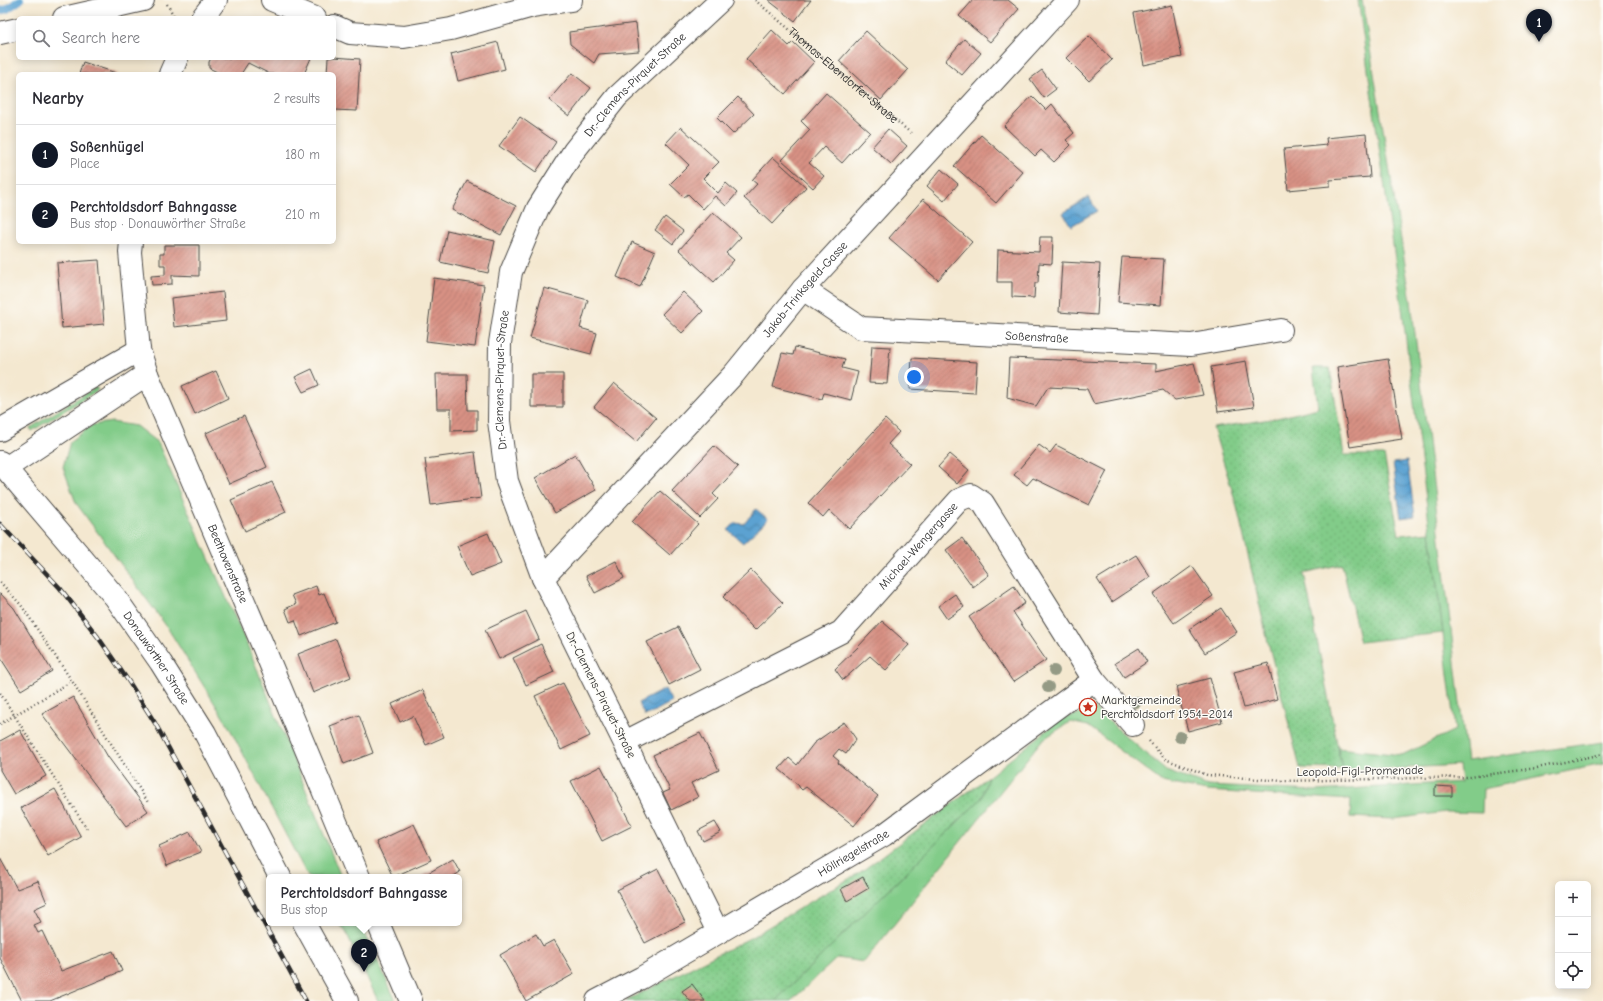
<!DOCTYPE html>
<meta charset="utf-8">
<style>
:root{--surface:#fff;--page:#f2f2f3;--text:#2b2b33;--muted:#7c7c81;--line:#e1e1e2;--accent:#111827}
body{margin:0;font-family:"Comic Neue",sans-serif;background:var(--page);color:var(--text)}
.controls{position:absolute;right:12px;bottom:12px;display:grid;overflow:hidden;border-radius:6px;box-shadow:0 2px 10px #0003}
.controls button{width:36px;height:36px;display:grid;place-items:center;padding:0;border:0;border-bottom:1px solid var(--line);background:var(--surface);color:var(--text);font:20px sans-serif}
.you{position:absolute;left:914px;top:377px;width:14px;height:14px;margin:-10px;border:3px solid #fff;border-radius:50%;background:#1a73e8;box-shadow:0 0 0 6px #1a73e833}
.badge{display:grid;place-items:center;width:26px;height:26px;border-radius:50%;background:var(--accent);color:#fff;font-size:13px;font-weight:700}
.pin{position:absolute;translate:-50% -33px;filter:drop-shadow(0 1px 2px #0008)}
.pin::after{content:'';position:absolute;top:21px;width:14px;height:12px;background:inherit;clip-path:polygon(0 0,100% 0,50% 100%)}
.popup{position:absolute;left:266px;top:874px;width:196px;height:52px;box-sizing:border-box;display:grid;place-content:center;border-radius:6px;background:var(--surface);filter:drop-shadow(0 1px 3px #0005);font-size:13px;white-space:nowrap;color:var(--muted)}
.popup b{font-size:15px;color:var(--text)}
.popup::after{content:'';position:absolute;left:50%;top:100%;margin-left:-8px;border:8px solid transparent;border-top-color:var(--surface)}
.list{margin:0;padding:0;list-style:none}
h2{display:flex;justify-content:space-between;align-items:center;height:52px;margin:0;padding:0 16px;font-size:17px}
h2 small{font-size:13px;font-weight:400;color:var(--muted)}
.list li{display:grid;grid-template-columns:26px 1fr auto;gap:12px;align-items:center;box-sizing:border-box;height:60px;padding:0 16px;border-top:1px solid var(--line)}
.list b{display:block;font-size:15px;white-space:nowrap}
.list p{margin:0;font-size:13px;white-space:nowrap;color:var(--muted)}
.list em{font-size:13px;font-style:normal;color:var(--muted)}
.icon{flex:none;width:22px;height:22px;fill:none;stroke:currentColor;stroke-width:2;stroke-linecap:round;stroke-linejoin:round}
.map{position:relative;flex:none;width:1603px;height:1001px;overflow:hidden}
.search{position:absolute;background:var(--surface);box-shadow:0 2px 10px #0003;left:16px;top:16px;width:320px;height:44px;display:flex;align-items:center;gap:10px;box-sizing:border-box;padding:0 14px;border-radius:6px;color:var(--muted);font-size:15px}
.panel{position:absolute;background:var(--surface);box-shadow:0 2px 10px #0003;left:16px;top:72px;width:320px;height:172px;border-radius:6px}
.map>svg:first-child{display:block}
.green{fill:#82cc89;stroke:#567c5a}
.garden{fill:url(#garden-dots);stroke:#567c5a}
.water{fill:url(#water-waves);stroke:#44667e}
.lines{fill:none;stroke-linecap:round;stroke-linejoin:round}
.stream{stroke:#5ca2d1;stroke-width:8}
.building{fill:url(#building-hatch)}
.minor-casing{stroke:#494744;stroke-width:24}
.primary-casing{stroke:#494744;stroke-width:24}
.path{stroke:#494744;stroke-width:2.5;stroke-dasharray:1 3;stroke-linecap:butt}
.minor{stroke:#fff;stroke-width:22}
.primary{stroke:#fff;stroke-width:22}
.rail-casing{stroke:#2b2b2b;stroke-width:4.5}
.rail{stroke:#fdfcf7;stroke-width:3;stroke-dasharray:9;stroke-linecap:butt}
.tree{fill:#949a85}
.labels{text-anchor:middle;stroke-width:3;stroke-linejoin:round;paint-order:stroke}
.street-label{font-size:12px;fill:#2b2b2b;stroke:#fdfcf7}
.poi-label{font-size:12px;fill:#2b2b2b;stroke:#fdfcf7;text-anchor:start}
</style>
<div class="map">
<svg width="1603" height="1001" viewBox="0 0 1603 1001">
<defs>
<pattern id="garden-dots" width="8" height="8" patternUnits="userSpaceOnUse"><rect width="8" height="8" fill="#82cc89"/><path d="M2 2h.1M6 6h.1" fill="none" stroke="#70af76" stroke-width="1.8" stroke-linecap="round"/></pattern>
<pattern id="water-waves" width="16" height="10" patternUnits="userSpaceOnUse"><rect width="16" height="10" fill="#5ca2d1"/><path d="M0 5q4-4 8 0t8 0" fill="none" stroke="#4c84aa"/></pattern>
<pattern id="building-hatch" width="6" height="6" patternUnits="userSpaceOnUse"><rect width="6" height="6" fill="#d89184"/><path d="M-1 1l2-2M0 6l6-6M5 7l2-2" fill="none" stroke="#af776c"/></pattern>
</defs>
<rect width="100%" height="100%" fill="#fdfcf7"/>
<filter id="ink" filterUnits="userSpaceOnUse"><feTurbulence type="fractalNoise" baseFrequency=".025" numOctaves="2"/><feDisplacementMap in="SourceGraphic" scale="8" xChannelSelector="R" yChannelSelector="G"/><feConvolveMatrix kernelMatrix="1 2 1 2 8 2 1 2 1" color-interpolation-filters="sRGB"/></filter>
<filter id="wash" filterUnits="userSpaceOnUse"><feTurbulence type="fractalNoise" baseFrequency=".012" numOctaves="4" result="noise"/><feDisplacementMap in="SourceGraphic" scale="16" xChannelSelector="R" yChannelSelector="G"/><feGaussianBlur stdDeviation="0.9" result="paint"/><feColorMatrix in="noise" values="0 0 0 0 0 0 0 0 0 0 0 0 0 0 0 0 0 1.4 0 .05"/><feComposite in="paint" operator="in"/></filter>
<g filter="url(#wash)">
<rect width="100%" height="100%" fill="#f4e8d0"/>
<path class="green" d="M1358,0H1362L1411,301L1467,761L1603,742V764L1483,789L1482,813L1446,812L1393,819L1350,817L1351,800L1207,791L1162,782L1088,726L1070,722L1042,740L864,962L837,958L791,1001H775L981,799L988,777L1061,719L1095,709L1166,771L1208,786L1315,791L1461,782L1459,765L1387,769H1342L1338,748L1402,755L1455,730L1402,308Z
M96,387L98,390L32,431L30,428Z
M112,422L136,426L158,443L249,649L341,877H308L228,725L167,627L76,503L63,467L70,442L92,425Z
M338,923H360L396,1001H378L346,932Z"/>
<path class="garden" d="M1313,368H1330L1344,455H1384L1399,535L1430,532L1443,633L1360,642L1342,564L1304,573L1342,769L1300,768L1268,642L1236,503L1213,428L1277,418L1318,408Z
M988,777L981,799L775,1001H625L750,938L862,871Z"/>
<path class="water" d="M1089,197L1097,211L1071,226L1063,213Z
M1407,461L1415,516L1401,518L1393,463Z
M756,509L768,519L743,543L728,530L735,523L744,524Z
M665,689L672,702L645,716L638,703Z"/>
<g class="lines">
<path class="stream" d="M0,11L7,9L20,0"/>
</g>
<g id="blocks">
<path class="building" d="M768,0H811L795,21Z
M973,0H1008L1019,9L990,42L959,16Z
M1172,5L1182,57L1144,65L1134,13Z
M636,23L639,51L599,54L594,63L570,44L569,32Z
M772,30L789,46L793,42L814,62L785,94L746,59Z
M866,31L908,70L881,100L839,61Z
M1089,36L1112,60L1089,81L1066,58Z
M964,39L981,53L962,75L945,61Z
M498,42L505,69L458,81L451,54Z
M334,57L360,59L357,111L334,110V74H327L328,58Z
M211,58H311L304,74H270L248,63L241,74H221L209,68V62Z
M83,62L119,74H79Z
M1042,70L1056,89L1044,98L1030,79Z
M572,73L591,88L569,116L549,100Z
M826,93L870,132L842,163L824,147L809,163L824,176L813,188L782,160L810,130L801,121Z
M1032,96L1046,110L1052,104L1074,133L1066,140L1071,145L1054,162L1041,150L1035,156L1004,126Z
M738,97L754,114L733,134L717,118Z
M520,117L556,142L536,172L499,146Z
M681,127L719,162L703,178L718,193L726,183L737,193L726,206L715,196L703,209L688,194L684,197L670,184L689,165L666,143Z
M888,129L907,146L891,164L872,147Z
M1366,134L1370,177L1330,180V186L1288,190L1284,149L1327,145L1326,138Z
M981,135L1023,172L996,203L954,166Z
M773,157L806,187L772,224L744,198L757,184L752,180Z
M941,169L958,184L944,201L927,186Z
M467,181L516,206L501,235L452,210Z
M923,199L972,242L938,280L889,238Z
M713,212L741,237L726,253L734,260L714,282L679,250Z
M665,217L683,231L673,244L655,230Z
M447,230L495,241L488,273L440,262Z
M1040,237H1053L1052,264L1039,263L1038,283H1035L1034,298L1012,297V282H997L998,250L1039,252Z
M632,242L655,252L640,287L617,277Z
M164,245H199V276L172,275V284L152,285L151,276L165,275V265H160V254H164Z
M1122,257L1164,259L1161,305L1118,302Z
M99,260L104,324L62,328L57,263Z
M1062,262L1100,264L1097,315L1059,312Z
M434,278L484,285L475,347L426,341Z
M544,288L588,300L580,328L597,333L591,354L530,338Z
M223,292L226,321L174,327L171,298Z
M683,292L703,311L682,333L662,314Z
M872,346L890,347L887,384L869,383Z
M795,347L845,359L842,368L858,372L851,400L824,393L822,399L773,387L782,353L793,355Z
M912,358L977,362L975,393L910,389Z
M1009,358L1156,364V371L1194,363L1203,395L1175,400L1163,390L1094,404L1087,389L1048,387L1036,406L1007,398Z
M1388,359L1402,439L1350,447L1337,367Z
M1246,361L1254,407L1218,412L1211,367Z
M312,369L319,385L303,392L295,377Z
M216,371L228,398L195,414L182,386Z
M436,374H467L468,410H477V430L451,431V409H437Z
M531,374H563V407H531Z
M614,383L656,418L636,442L594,407Z
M244,416L267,467L229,484L206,433Z
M885,419L899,432L888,444L910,464L849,529L829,510L823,517L808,503Z
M1039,445L1050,453L1056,445L1107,471L1089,505L1033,478L1027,485L1014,475Z
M714,446L738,467L713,494L718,499L700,518L672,491Z
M475,452L481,498L431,505L425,459Z
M575,454L596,490L555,513L535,478Z
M950,454L969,470L957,484L938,467Z
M272,482L286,512L245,531L231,500Z
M660,491L698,524L670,555L632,522Z
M488,533L501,564L470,576L457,546Z
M962,538L989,575L973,587L946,550Z
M1136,555L1150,577L1112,602L1097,579Z
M616,561L624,578L595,593L586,576Z
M1192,566L1213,596L1174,623L1153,594Z
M751,570L783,603L755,630L723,597Z
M316,586L319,595L324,593L336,622L301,636L295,620L290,622L285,609L296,604L292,595Z
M1014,586L1025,603L1013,612L1046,660L1013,682L969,617Z
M0,593L14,608L52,671L21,690L0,657Z
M955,594L964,607L947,619L938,606Z
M1221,608L1237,632L1205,653L1189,629Z
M526,611L539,639L499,659L485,630Z
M882,621L909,645L886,670L870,656L843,680L835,669L858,647Z
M678,627L700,669L669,685L647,642Z
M336,639L351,677L313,693L298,654Z
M541,644L554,672L526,685L513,658Z
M1139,648L1147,662L1124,677L1115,663Z
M1268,663L1277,699L1244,708L1234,672Z
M1210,678L1222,722L1188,731L1176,687Z
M563,683L590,736L561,750L535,696Z
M423,690L444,737L426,745L413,716L400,722L392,704Z
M73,697L108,757L148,811L126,826L42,714Z
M359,715L373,753L344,764L330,726Z
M844,722L856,739L846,754L839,749L833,756L839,761L838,763L878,796L854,826L806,787L802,790L799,787V786L779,769L789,758L797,765L814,743Z
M20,730L46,776L14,794L0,770V741Z
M700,733L719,770L691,783L698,797L671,810L663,793L670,790L653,755Z
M601,766L632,826L602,841L571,781Z
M1435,786L1452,787V796H1435Z
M55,789L81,837L48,856L21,808Z
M715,822L721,832L703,841L698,831Z
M414,824L431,860L393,877L376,842Z
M190,832L201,852L167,866L159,846Z
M0,858L17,889L38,881L47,903L34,909L41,922L34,925L38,933L42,931L61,971L113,951L122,971L50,1001H22L0,958Z
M453,859L460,872L454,876L455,877H421Z
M658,869L685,922L645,943L617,890Z
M863,877L869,888L847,901L841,889Z
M536,934L543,946L554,940L574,974L526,1001L500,955Z
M692,984L705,1001H690L682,991Z"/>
</g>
</g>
<g filter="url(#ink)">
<use href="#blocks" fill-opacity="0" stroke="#494744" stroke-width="1"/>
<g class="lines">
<defs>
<g id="minor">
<path d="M272,0L315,18"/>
<path d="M64,18L143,0"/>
<path d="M202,18L216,0"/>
<path d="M334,26L350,33L404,37L451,29L533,6L571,0"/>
<path d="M0,33L18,29"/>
<path d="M170,74L177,58"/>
<path id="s2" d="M131,242L130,252L139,350L147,374L263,646L359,877"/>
<path id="s3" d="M803,289L861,328L1191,345L1281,330"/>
<path d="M0,430L139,350"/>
<path d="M6,468L147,374"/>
<path id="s4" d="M543,578L734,374L803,289L1068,0"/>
<path id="s5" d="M625,742L841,632L959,500L971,495L983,503L1094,680L1133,725"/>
<path d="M378,923L411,1001"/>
<path id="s6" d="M718,932L543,578L507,481L499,421L500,343L511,272L538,208L574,151L617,97L721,0"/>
<path id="s7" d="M597,1001L641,978L884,835L1094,680"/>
</g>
<g id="primary">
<path id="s8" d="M0,462L115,597L161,663L205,733L280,877"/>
<path d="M304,923L347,1001"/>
</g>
</defs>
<use href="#minor" class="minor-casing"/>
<use href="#primary" class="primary-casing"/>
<g class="path">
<path id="s1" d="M755,0L913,135"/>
<path d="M167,4L175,18"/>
<path d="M0,582L21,605L72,681L149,804"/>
<path d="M0,693L87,829"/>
<path d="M0,724L72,681"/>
<path d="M1149,741L1165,759L1207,775L1283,781L1470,777L1537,768L1603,754"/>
</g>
<use href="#minor" class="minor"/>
<use href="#primary" class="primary"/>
<defs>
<path id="rail" d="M0,524L60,588L98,637L129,682L155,723L180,769L306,1001"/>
</defs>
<use href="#rail" class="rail-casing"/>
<use href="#rail" class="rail"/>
</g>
<g class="tree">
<circle cx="1054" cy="671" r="6"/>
<circle cx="1048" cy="687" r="6"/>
<circle cx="1136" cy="702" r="6"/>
<circle cx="1180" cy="737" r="6"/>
</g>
</g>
<defs>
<symbol id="sight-ring" viewBox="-11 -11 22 22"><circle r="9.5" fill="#fdfcf7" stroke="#c8321e" stroke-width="1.5"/><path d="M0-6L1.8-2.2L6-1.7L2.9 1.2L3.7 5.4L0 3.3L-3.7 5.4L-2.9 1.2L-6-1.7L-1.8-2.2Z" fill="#c8321e"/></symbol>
</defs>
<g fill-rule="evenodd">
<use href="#sight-ring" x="1078" y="697" width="20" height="20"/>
</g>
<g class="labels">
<g class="street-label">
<text dy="4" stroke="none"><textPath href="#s1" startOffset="116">Thomas-Ebendorfer-Straße</textPath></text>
<text dy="4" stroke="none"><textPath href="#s6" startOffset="936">Dr.-Clemens-Pirquet-Straße</textPath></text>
<text dy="4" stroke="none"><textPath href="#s4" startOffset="390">Jakob-Trinksgeld-Gasse</textPath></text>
<text dy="4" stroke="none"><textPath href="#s3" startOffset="246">Soßenstraße</textPath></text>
<text dy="4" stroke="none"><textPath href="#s6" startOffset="600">Dr.-Clemens-Pirquet-Straße</textPath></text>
<text dy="4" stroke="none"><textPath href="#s5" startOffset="358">Michael-Wengergasse</textPath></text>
<text dy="4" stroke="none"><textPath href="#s2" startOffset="340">Beethovenstraße</textPath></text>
<text dy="4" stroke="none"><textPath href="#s8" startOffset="251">Donauwörther Straße</textPath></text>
<text transform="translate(601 695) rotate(63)" y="4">Dr.-Clemens-Pirquet-Straße</text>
<text transform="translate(1360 771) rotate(-1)" y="4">Leopold-Figl-Promenade</text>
<text dy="4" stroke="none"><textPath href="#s7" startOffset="296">Höllriegelstraße</textPath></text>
</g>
<g class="poi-label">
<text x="1101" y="704">Marktgemeinde<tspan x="1101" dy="14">Perchtoldsdorf 1954–2014</tspan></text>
</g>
</g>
</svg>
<div class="controls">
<button>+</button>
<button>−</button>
<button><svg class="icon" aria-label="locate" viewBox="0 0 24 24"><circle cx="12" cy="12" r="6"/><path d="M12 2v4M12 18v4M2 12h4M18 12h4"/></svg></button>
</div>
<div class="you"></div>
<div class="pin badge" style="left:1539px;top:42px">1</div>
<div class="pin badge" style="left:364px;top:972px">2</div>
<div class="popup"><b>Perchtoldsdorf Bahngasse</b>Bus stop</div>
<div class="search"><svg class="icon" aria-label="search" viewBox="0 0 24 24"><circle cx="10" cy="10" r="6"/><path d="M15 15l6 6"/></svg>Search here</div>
<section class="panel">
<h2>Nearby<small>2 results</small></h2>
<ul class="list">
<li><span class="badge">1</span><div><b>Soßenhügel</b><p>Place</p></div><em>180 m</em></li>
<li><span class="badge">2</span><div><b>Perchtoldsdorf Bahngasse</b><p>Bus stop · Donauwörther Straße</p></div><em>210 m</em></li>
</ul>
</section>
</div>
